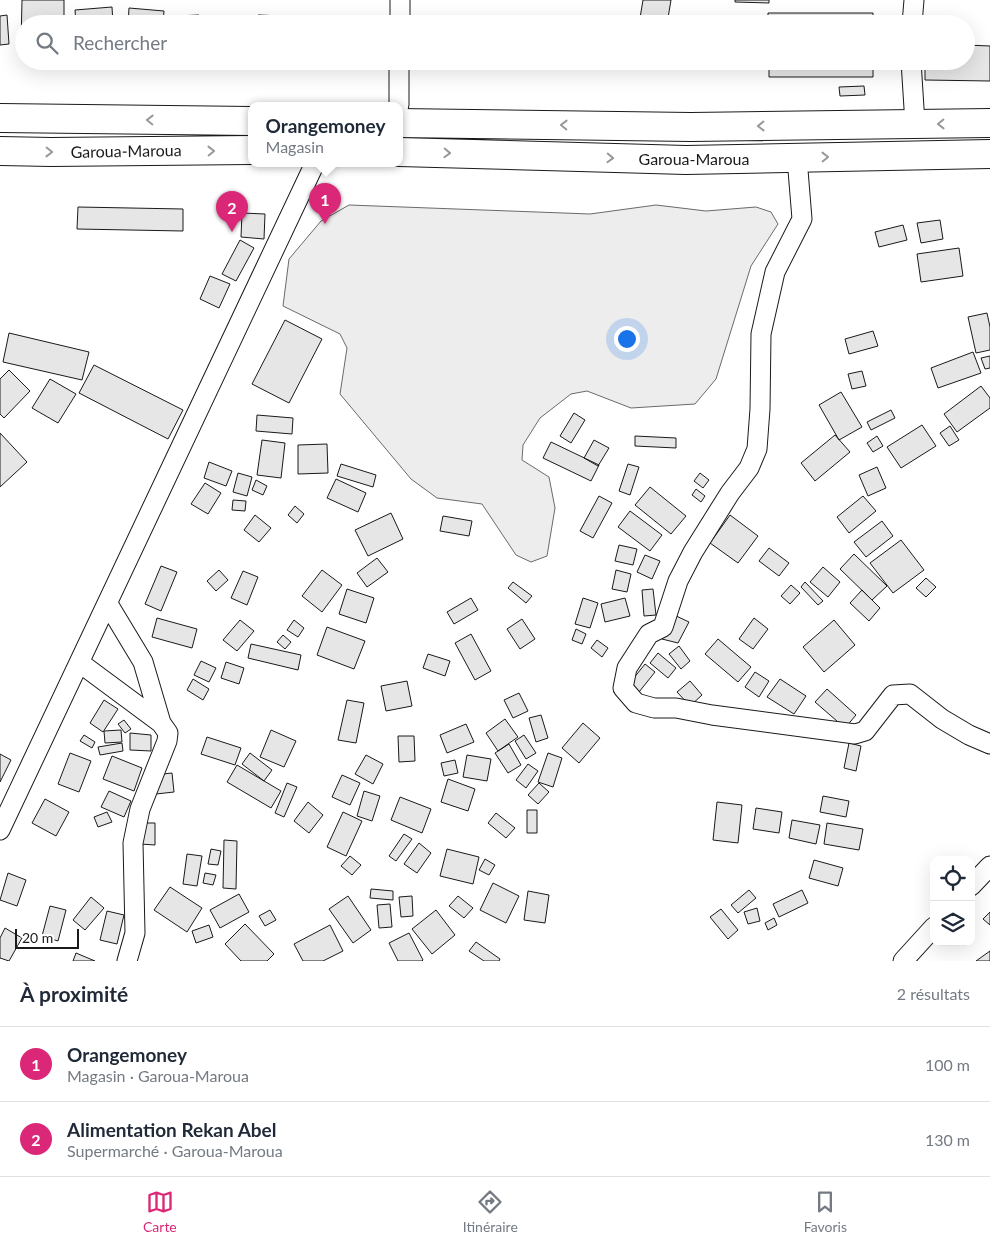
<!DOCTYPE html>
<html lang="fr">
<meta charset="utf-8">
<style>
:root{--surface:#fff;--page:#f2f2f3;--text:#1f2937;--muted:#747a83;--line:#e0e1e3;--accent:#db2777}
body{margin:0;font-family:Lato,sans-serif;background:var(--page);color:var(--text)}
.controls{position:absolute;right:15px;bottom:15px;display:grid;overflow:hidden;border-radius:10px;box-shadow:0 5px 20px #0002}
.controls button{width:45px;height:45px;display:grid;place-items:center;padding:0;border:0;border-bottom:1px solid var(--line);background:var(--surface);color:var(--text);font:25px sans-serif}
.scale{position:absolute;left:15px;bottom:12px;width:64px;box-sizing:border-box;padding-left:5px;border:2px solid #1a1a1a;border-top:0;font-size:14px;line-height:18px;white-space:nowrap;color:#1a1a1a;-webkit-text-stroke:4px #fff;paint-order:stroke}
.you{position:absolute;left:626px;top:338px;width:18px;height:18px;margin:-12px;border:4px solid #fff;border-radius:50%;background:#1a73e8;box-shadow:0 0 0 8px #1a73e833}
.badge{display:grid;place-items:center;width:32px;height:32px;border-radius:50%;background:var(--accent);color:#fff;font-size:16px;font-weight:700}
.pin{position:absolute;translate:-50% -41px;filter:drop-shadow(0 1px 2px #0008)}
.pin::after{content:'';position:absolute;top:26px;width:18px;height:15px;background:inherit;clip-path:polygon(0 0,100% 0,50% 100%)}
.popup{position:absolute;left:248px;top:102px;width:155px;height:65px;box-sizing:border-box;display:grid;place-content:center;border-radius:10px;background:var(--surface);filter:drop-shadow(0 1px 4px #0005);font-size:16px;white-space:nowrap;color:var(--muted)}
.popup b{font-size:19px;color:var(--text)}
.popup::after{content:'';position:absolute;left:50%;top:100%;margin-left:-10px;border:10px solid transparent;border-top-color:var(--surface)}
.list{margin:0;padding:0;list-style:none}
h2{display:flex;justify-content:space-between;align-items:center;height:65px;margin:0;padding:0 20px;font-size:21px}
h2 small{font-size:16px;font-weight:400;color:var(--muted)}
.list li{display:grid;grid-template-columns:32px 1fr auto;gap:15px;align-items:center;box-sizing:border-box;height:75px;padding:0 20px;border-top:1px solid var(--line)}
.list b{display:block;font-size:19px;white-space:nowrap}
.list p{margin:0;font-size:16px;white-space:nowrap;color:var(--muted)}
.list em{font-size:16px;font-style:normal;color:var(--muted)}
.icon{flex:none;width:28px;height:28px;fill:none;stroke:currentColor;stroke-width:2;stroke-linecap:round;stroke-linejoin:round}
.map{position:relative;flex:none;width:990px;height:961px;overflow:hidden}
.search{position:absolute;background:var(--surface);box-shadow:0 5px 20px #0002;left:15px;right:15px;top:15px;height:55px;display:flex;align-items:center;gap:12px;box-sizing:border-box;padding:0 18px;border-radius:28px;color:var(--muted);font-size:19px}
.sheet{height:215px;background:var(--surface)}
nav{display:flex;justify-content:space-around;align-items:center;box-sizing:border-box;height:70px;border-top:1px solid var(--line);background:var(--surface);font-size:14px;color:var(--muted)}
nav a{display:grid;justify-items:center;gap:2px}
nav .on{color:var(--accent)}
.map>svg:first-child{display:block}
.built{fill:#ededed;stroke:#6a6a6a}
.building{fill:#e6e6e6;stroke:#1a1a1a}
.lines{fill:none;stroke-linecap:round;stroke-linejoin:round}
.minor-casing{stroke:#1a1a1a;stroke-width:21}
.trunk-casing{stroke:#1a1a1a;stroke-width:30}
.minor{stroke:#fff;stroke-width:19}
.trunk{stroke:#fff;stroke-width:28}
.oneway{stroke:#989898}
.labels{text-anchor:middle;stroke-width:4;stroke-linejoin:round;paint-order:stroke}
.street-label{font-size:16px;fill:#1a1a1a;stroke:#fff}
</style>
<div class="map">
<svg width="990" height="961" viewBox="0 0 990 961">
<rect width="100%" height="100%" fill="#fff"/>
<path class="built" d="M349,205L590,214L656,205L706,211L756,207L771,212L778,224L751,266L716,379L695,404L631,408L587,391L571,394L540,418L523,445L522,460L549,477L555,508L547,556L531,562L516,555L482,504L437,498L411,479L340,394L347,348L340,334L283,306L289,259L321,221Z"/>
<path class="building" d="M22,0H64V24H24V44H21Z
M643,0H671L667,24H639Z
M735,0H769V3L735,2Z
M112,7L113,24H76L75,10Z
M129,8L164,11L163,24H128Z
M768,13H873V24H768Z
M7,15L9,44L0,45V16Z
M199,15V24H177L176,16Z
M258,15L310,17L309,24H258Z
M344,18H374V24H345Z
M225,21L245,22V24H224Z
M966,45L990,46V81L925,80V61H966Z
M505,61H660L659,67L505,63Z
M769,61H873V77H769Z
M864,86L865,95L840,96L839,87Z
M78,207L183,209V231L77,229Z
M242,213L265,214L264,239L241,237Z
M940,220L943,239L921,243L917,223Z
M903,225L907,240L879,247L875,232Z
M240,240L254,248L236,281L222,274Z
M959,248L963,276L921,282L917,254Z
M210,276L230,284L219,308L200,299Z
M987,313L990,327V350L976,353L968,317Z
M285,320L322,339L289,403L252,384Z
M873,331L878,346L849,354L845,339Z
M9,333L89,352L82,380L3,362Z
M973,352L981,373L938,388L931,368Z
M990,356V368L985,369L981,358Z
M94,365L183,410L168,439L79,393Z
M9,370L30,391L4,418L0,414V379Z
M862,371L866,386L852,389L848,374Z
M50,379L76,394L58,423L32,408Z
M981,386L990,398V408L957,432L944,414Z
M841,392L862,427L839,440L819,405Z
M891,410L895,418L871,430L867,422Z
M574,413L585,420L571,443L560,436Z
M257,415L293,418L292,434L256,431Z
M922,425L936,446L901,468L887,447Z
M950,426L959,440L949,446L940,433Z
M0,433L27,462L0,487Z
M835,435L850,452L815,481L801,463Z
M635,436L676,438V448L635,446Z
M877,436L883,446L873,452L867,443Z
M262,440L285,443L281,478L257,475Z
M594,440L609,448L598,466L584,458Z
M551,442L599,465L591,481L543,458Z
M327,444L328,473L298,474V445Z
M209,462L232,471L226,486L204,478Z
M341,464L376,475L373,487L337,476Z
M628,464L639,467L630,495L619,491Z
M877,467L886,488L868,496L859,475Z
M238,473L252,477L247,496L233,492Z
M700,473L709,480L703,488L694,481Z
M336,479L366,493L358,512L327,498Z
M256,480L267,486L263,495L252,490Z
M205,483L221,493L208,514L191,504Z
M650,487L686,516L671,534L635,505Z
M696,489L705,496L701,502L692,495Z
M599,496L612,503L593,538L580,531Z
M863,496L876,511L849,533L837,517Z
M233,500L246,501L245,511L232,510Z
M295,506L304,514L297,523L288,515Z
M630,511L662,535L650,551L618,527Z
M391,513L403,539L368,556L355,530Z
M255,515L271,528L259,542L244,530Z
M730,515L758,536L738,563L710,543Z
M443,516L472,521L469,536L440,531Z
M882,521L893,536L866,557L854,542Z
M901,540L924,570L893,593L870,563Z
M619,545L637,549L633,565L615,561Z
M769,548L789,563L779,576L759,561Z
M854,554L887,586L872,600L840,569Z
M645,555L660,561L652,579L637,572Z
M377,558L388,572L367,587L357,573Z
M161,566L177,572L161,611L145,604Z
M823,567L840,582L828,597L810,582Z
M219,570L228,580L216,591L207,581Z
M322,570L342,585L322,612L302,596Z
M616,570L631,574L627,592L612,589Z
M243,571L258,577L247,605L231,598Z
M926,578L936,587L926,597L916,588Z
M513,582L532,596L526,603L508,588Z
M805,582L823,601L818,605L801,587Z
M791,585L800,593L790,604L781,596Z
M347,589L374,598L366,623L339,614Z
M653,589L656,615L644,616L642,590Z
M862,590L880,608L869,621L850,603Z
M471,598L478,610L454,624L447,612Z
M583,598L598,603L590,628L575,624Z
M625,598L630,616L605,622L601,604Z
M672,614L689,622L678,643L662,639Z
M157,618L197,629L192,648L152,637Z
M754,618L768,629L753,649L739,639Z
M522,619L535,639L520,649L507,629Z
M240,620L254,631L237,651L223,640Z
M294,620L304,628L298,637L287,630Z
M834,620L855,645L824,672L803,647Z
M327,627L365,641L354,669L317,655Z
M576,629L586,634L582,644L572,640Z
M471,634L491,671L475,680L455,643Z
M283,635L291,642L285,649L277,642Z
M718,639L751,667L738,682L705,654Z
M597,640L608,648L602,657L591,648Z
M251,644L301,655L298,670L248,658Z
M679,646L690,661L681,669L669,654Z
M658,653L676,668L668,678L650,663Z
M428,654L450,661L445,676L423,668Z
M201,661L216,668L209,682L194,675Z
M226,662L244,668L239,684L221,678Z
M645,664L655,672L639,692L629,684Z
M755,672L769,681L759,697L745,687Z
M193,679L209,689L203,700L187,690Z
M780,679L806,696L794,714L767,697Z
M407,681L412,706L386,711L381,686Z
M690,681L702,695L690,706L677,692Z
M827,689L856,715L845,728L815,702Z
M519,693L528,711L513,718L504,700Z
M104,700L118,709L103,732L90,723Z
M347,700L364,703L356,743L338,740Z
M541,715L548,738L536,742L529,718Z
M505,719L518,737L498,751L486,733Z
M124,720L131,729L125,733L118,724Z
M583,723L600,738L579,763L562,748Z
M466,724L474,742L447,753L440,735Z
M121,730L122,742L105,743L104,731Z
M271,730L296,741L284,767L260,757Z
M130,733L151,735V751L130,750Z
M84,735L95,742L92,748L80,741Z
M524,735L536,753L526,759L515,741Z
M398,736H414L415,761L399,762Z
M207,737L241,748L235,765L201,754Z
M122,743L123,751L100,755L98,747Z
M849,743L861,746L856,771L844,768Z
M509,744L521,765L508,773L495,753Z
M70,753L91,761L79,792L58,784Z
M250,753L272,770L264,781L242,764Z
M548,753L562,758L553,787L538,782Z
M0,754L11,760L0,782Z
M366,755L383,764L373,784L355,774Z
M467,755L491,759L487,781L463,777Z
M112,756L142,768L134,791L103,779Z
M455,760L458,773L444,776L441,763Z
M528,764L538,771L526,788L516,780Z
M237,765L281,791L271,808L227,782Z
M172,773L174,792L156,794L154,775Z
M342,775L360,783L350,805L332,797Z
M448,779L475,789L468,811L441,802Z
M287,783L297,787L284,817L275,813Z
M539,783L549,792L538,804L528,795Z
M109,791L131,801L124,817L101,807Z
M364,791L380,796L372,821L357,816Z
M823,796L849,801L846,817L820,812Z
M400,797L431,809L422,833L391,820Z
M45,799L69,812L56,836L32,823Z
M308,802L323,815L309,833L294,821Z
M717,802L742,805L738,843L713,840Z
M756,808L782,812L779,833L753,829Z
M527,810H537V833H527Z
M107,812L112,822L98,827L94,817Z
M343,812L362,821L346,856L327,847Z
M496,813L515,828L506,838L488,823Z
M792,820L820,825L816,844L789,838Z
M140,823H155V845L140,844Z
M827,823L863,829L859,850L824,844Z
M404,834L412,839L396,861L389,856Z
M224,840L237,841L236,889L223,888Z
M419,843L431,853L417,873L404,864Z
M211,849L221,851L218,865L208,864Z
M447,849L479,857L473,884L440,876Z
M187,854L202,856L197,886L183,884Z
M350,856L361,865L352,875L341,866Z
M485,859L495,865L489,875L479,870Z
M814,860L843,868L838,886L809,878Z
M8,873L26,880L17,906L0,900Z
M205,873L216,875L213,885L203,883Z
M493,883L519,896L506,923L480,910Z
M170,887L202,908L187,932L154,910Z
M371,889L393,891V900L370,898Z
M749,890L756,898L738,913L731,905Z
M802,890L808,903L779,917L773,904Z
M528,891L549,895L545,923L524,920Z
M239,894L249,912L220,928L210,910Z
M348,896L371,930L353,943L329,909Z
M412,896L413,916L401,917L399,897Z
M458,896L473,908L464,918L449,906Z
M91,897L104,908L85,930L73,920Z
M390,904L392,927L379,928L377,905Z
M50,906L66,910L58,941L42,936Z
M757,908L760,921L748,924L744,912Z
M721,909L738,930L728,939L710,917Z
M270,910L276,920L265,926L259,916Z
M436,910L455,935L432,954L412,929Z
M107,911L124,915L117,944L100,940Z
M990,912V925L983,919Z
M774,918L777,925L768,930L765,923Z
M245,924L274,954L267,961H241L225,944Z
M209,925L213,937L196,943L192,931Z
M330,925L343,951L323,961H303L294,944Z
M5,928L22,938L9,961L0,958V938Z
M409,933L423,960L422,961H398L389,943Z
M476,942L500,959L499,961H484L469,951Z
M990,951V961H976Z
M76,953L95,961H73Z"/>
<g class="lines">
<defs>
<path id="minor" d="M400,24V0
M912,24L914,0
M911,61L915,124
M399,105V61
M797,158L802,219L775,272L761,334L760,409L757,449L749,468L730,493L693,552L678,581L663,627L649,634L627,668L623,688L636,703L654,708H676L712,715L855,734L865,731L893,695L910,694L942,719L969,735L990,744
M108,604L143,662L161,723L168,733L167,741L140,809L133,843L135,933L127,961
M80,663L161,723
M0,830L315,163
M971,886L990,866
M903,961L934,927"/>
<path id="trunk" d="M0,118L251,121
M399,123L691,127L990,123
M0,151L51,152L251,150
M399,152L686,160L990,154"/>
</defs>
<use href="#minor" class="minor-casing"/>
<use href="#trunk" class="trunk-casing"/>
<use href="#minor" class="minor"/>
<use href="#trunk" class="trunk"/>
</g>
<defs><path id="oneway-chevron" d="M-2-3.5L2.5 0L-2 3.5" fill="none" stroke-width="1.6" stroke-linecap="round" stroke-linejoin="round" transform="scale(1.25)"/></defs>
<g class="oneway">
<use href="#oneway-chevron" transform="translate(150 120) rotate(-179)"/>
<use href="#oneway-chevron" transform="translate(941 124) rotate(179)"/>
<use href="#oneway-chevron" transform="translate(564 125) rotate(-179)"/>
<use href="#oneway-chevron" transform="translate(761 126) rotate(179)"/>
<use href="#oneway-chevron" transform="translate(211 151) rotate(-1)"/>
<use href="#oneway-chevron" transform="translate(49 152) rotate(1)"/>
<use href="#oneway-chevron" transform="translate(447 153) rotate(2)"/>
<use href="#oneway-chevron" transform="translate(825 157) rotate(-1)"/>
<use href="#oneway-chevron" transform="translate(610 158) rotate(2)"/>
</g>
<g class="labels">
<g class="street-label">
<text transform="translate(126 151) rotate(-1)" y="6">Garoua-Maroua</text>
<text x="694" y="165">Garoua-Maroua</text>
</g>
</g>
</svg>
<div class="controls">
<button><svg class="icon" aria-label="locate" viewBox="0 0 24 24"><circle cx="12" cy="12" r="6"/><path d="M12 2v4M12 18v4M2 12h4M18 12h4"/></svg></button>
<button><svg class="icon" aria-label="layers" viewBox="0 0 24 24"><path d="M12 4l9 5-9 5-9-5zM3 14l9 5 9-5"/></svg></button>
</div>
<div class="scale">20 m</div>
<div class="you"></div>
<div class="pin badge" style="left:325px;top:224px">1</div>
<div class="popup"><b>Orangemoney</b>Magasin</div>
<div class="pin badge" style="left:232px;top:232px">2</div>
<div class="search"><svg class="icon" aria-label="search" viewBox="0 0 24 24"><circle cx="10" cy="10" r="6"/><path d="M15 15l6 6"/></svg>Rechercher</div>
</div>
<section class="sheet">
<h2>À proximité<small>2 résultats</small></h2>
<ul class="list">
<li><span class="badge">1</span><div><b>Orangemoney</b><p>Magasin · Garoua-Maroua</p></div><em>100 m</em></li>
<li><span class="badge">2</span><div><b>Alimentation Rekan Abel</b><p>Supermarché · Garoua-Maroua</p></div><em>130 m</em></li>
</ul>
</section>
<nav>
<a class="on"><svg class="icon" aria-label="map" viewBox="0 0 24 24"><path d="M3 6l6-2 6 2 6-2v14l-6 2-6-2-6 2zM9 4v14M15 6v14"/></svg>Carte</a>
<a><svg class="icon" aria-label="directions" viewBox="0 0 24 24"><path d="M12 3l9 9-9 9-9-9zM9 14v-3h6M13 9l2 2-2 2"/></svg>Itinéraire</a>
<a><svg class="icon" aria-label="saved" viewBox="0 0 24 24"><path d="M7 4h10v16l-5-4-5 4z"/></svg>Favoris</a>
</nav>
